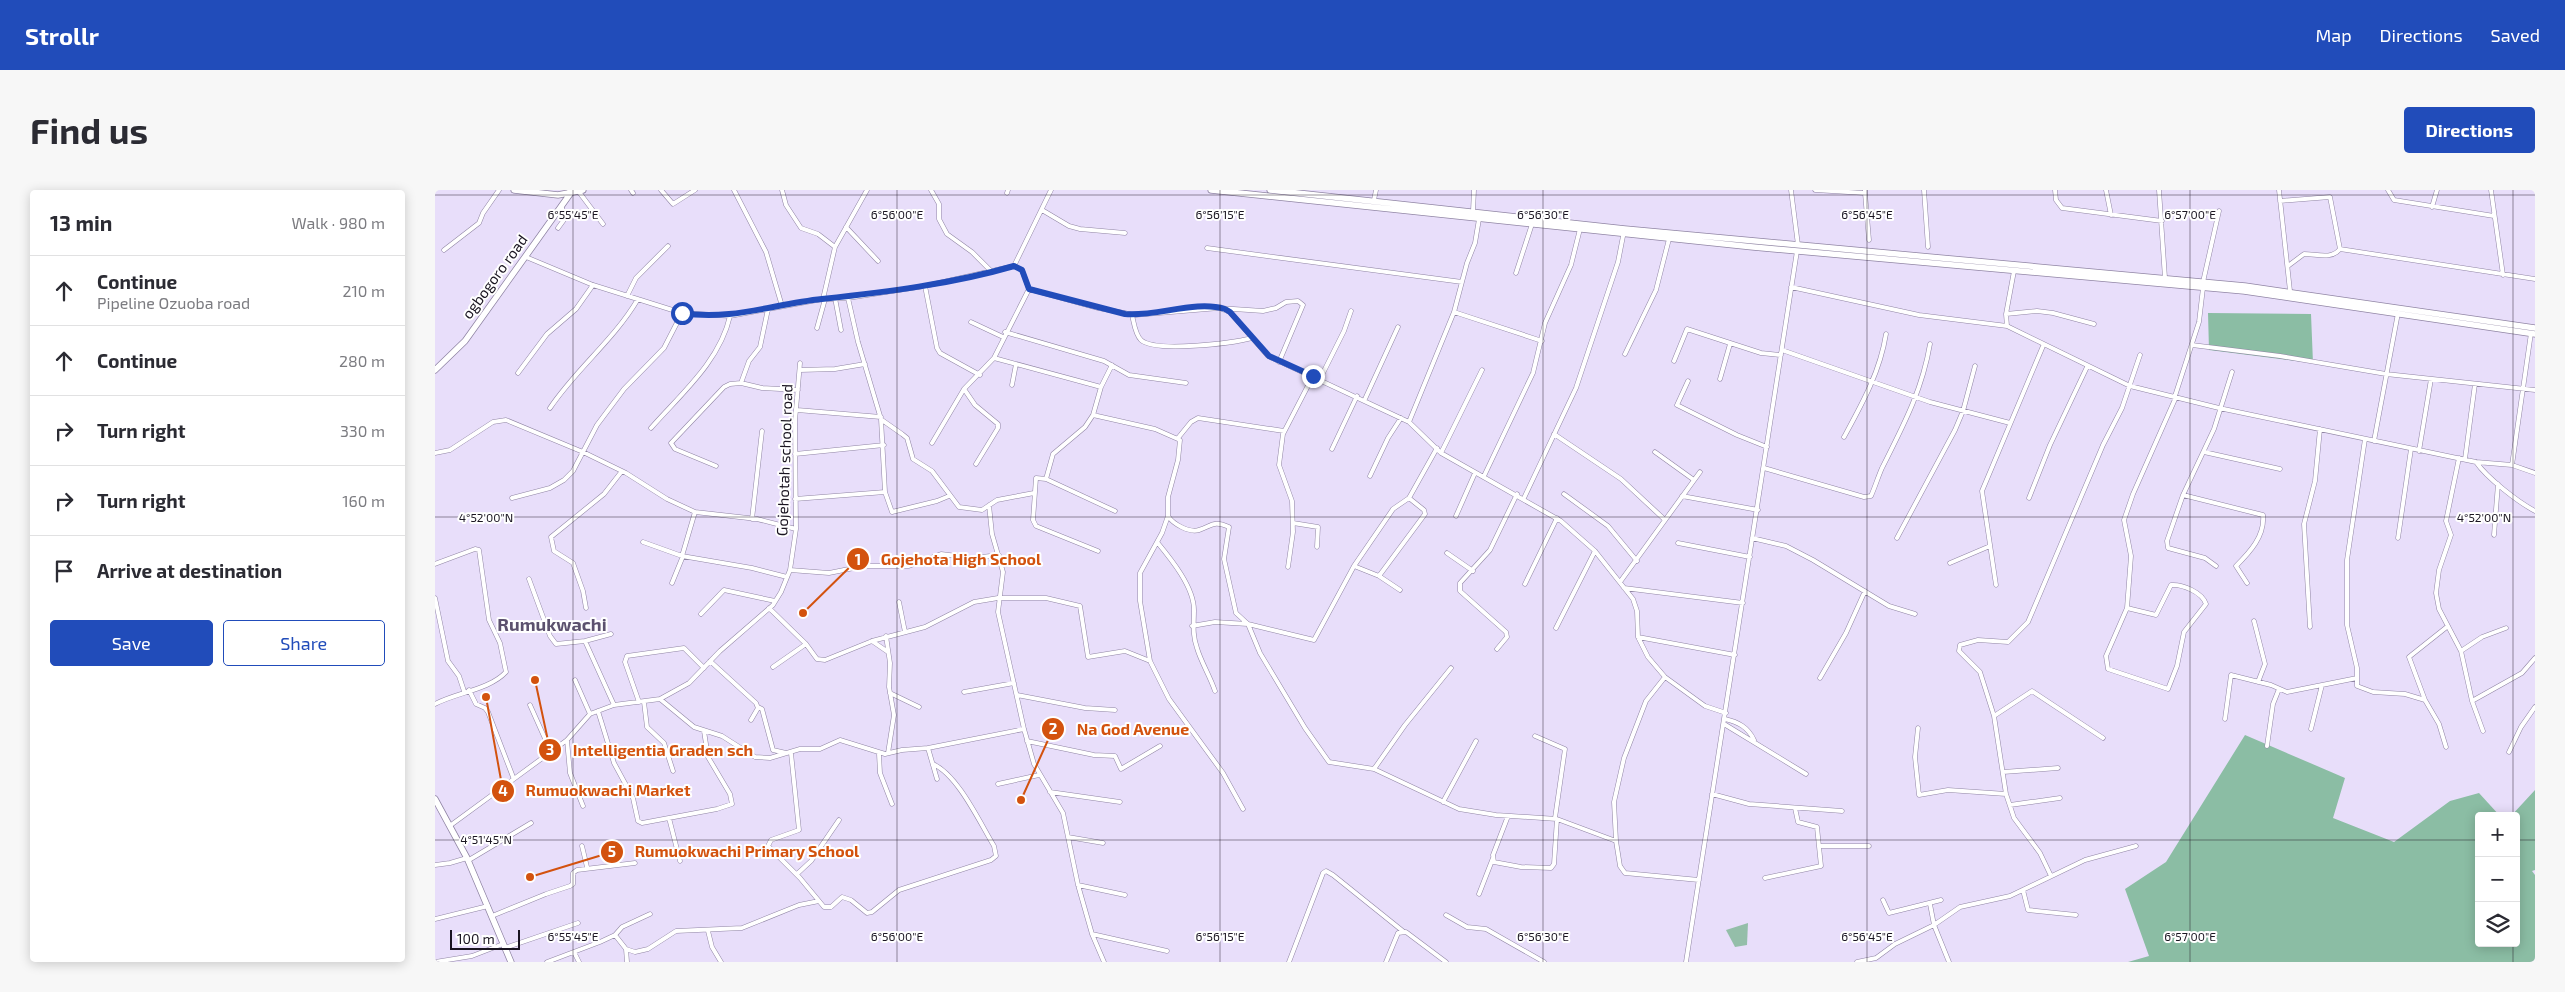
<!DOCTYPE html>
<meta charset="utf-8">
<style>
:root{--surface:#fff;--page:#f7f7f7;--text:#2b2b33;--muted:#7c7c81;--line:#e1e1e2;--accent:#214cba}
body{margin:0;font-family:"Exo 2",sans-serif;background:var(--page);color:var(--text)}
.controls{position:absolute;right:15px;bottom:15px;display:grid;overflow:hidden;border-radius:5px;box-shadow:0 2px 12px #0003}
.controls button{width:45px;height:45px;display:grid;place-items:center;padding:0;border:0;border-bottom:1px solid var(--line);background:var(--surface);color:var(--text);font:25px sans-serif}
.scale{position:absolute;left:15px;bottom:12px;width:70px;box-sizing:border-box;padding-left:5px;border:2px solid #1a1521;border-top:0;font-size:14px;line-height:18px;white-space:nowrap;color:#1a1521;-webkit-text-stroke:4px #fff;paint-order:stroke}
.stop{position:absolute;width:15px;height:15px;margin:-11px;border:4px solid #214cba;border-radius:50%;background:#fff}
.stop.end{background:#214cba;border-color:#fff;box-shadow:0 1px 5px #0008}
.list{margin:0;padding:0;list-style:none}
h2{display:flex;justify-content:space-between;align-items:center;height:65px;margin:0;padding:0 20px;font-size:21px}
h2 small{font-size:16px;font-weight:400;color:var(--muted)}
.list li{display:grid;grid-template-columns:32px 1fr auto;gap:15px;align-items:center;box-sizing:border-box;height:70px;padding:0 20px;border-top:1px solid var(--line)}
.list b{display:block;font-size:19px;white-space:nowrap}
.list p{margin:0;font-size:16px;white-space:nowrap;color:var(--muted)}
.list em{font-size:16px;font-style:normal;color:var(--muted)}
.actions{display:flex;gap:10px;padding:15px 20px}
.actions a{flex:1;padding:11px 0;border:1px solid var(--accent);border-radius:5px;text-align:center;font-size:18px;color:var(--accent)}
.actions .main{background:var(--accent);color:#fff}
.icon{flex:none;width:28px;height:28px;fill:none;stroke:currentColor;stroke-width:2;stroke-linecap:round;stroke-linejoin:round}
.map{position:relative;flex:none;width:2100px;height:772px;overflow:hidden;border-radius:5px}
header{display:flex;align-items:center;gap:30px;box-sizing:border-box;height:70px;padding:0 25px;background:var(--accent);color:#fff}
header strong{font-size:24px}
nav{display:flex;gap:28px;margin-inline-start:auto;font-size:18px}
.intro{display:flex;align-items:center;justify-content:space-between;box-sizing:border-box;height:120px;padding:0 30px}
h1{margin:0;font-size:35px}
.button{padding:12px 22px;border-radius:5px;background:var(--accent);color:#fff;font-size:18px;font-weight:700}
main{display:flex;gap:30px;padding:0 30px}
aside{flex:1;background:var(--surface);border-radius:5px;box-shadow:0 2px 12px #0003}
.map>svg:first-child{display:block}
.green{fill:#94bea9}
.forest{fill:#8bbda4}
.lines{fill:none;stroke-linecap:round;stroke-linejoin:round}
.street-casing{stroke:#9085a4;stroke-width:5}
.secondary-casing{stroke:#9085a4;stroke-width:7}
.street{stroke:#fff;stroke-width:4}
.secondary{stroke:#fff;stroke-width:5.5}
.route{stroke:#214cba;stroke-width:6}
.ticks{fill:none;stroke:#1a1521;stroke-width:1;stroke-opacity:0.45}
.labels{text-anchor:middle;stroke-width:4;stroke-linejoin:round;paint-order:stroke}
.street-label{font-size:15px;fill:#1a1521;stroke:#fff}
.quarter-label{font-size:18px;font-weight:bold;fill:#5c516e;stroke:#fff}
.ticks-label{font-size:12px;text-anchor:middle;fill:#1a1521;stroke:#fff;stroke-width:4;stroke-linejoin:round;paint-order:stroke}
.leader{fill:none;stroke:#d3520e;stroke-width:2}
.callout-dot{fill:#d3520e;stroke:#fff;stroke-width:2}
.mark-label{font-size:15px;text-anchor:middle;font-weight:bold;fill:#fff}
.callout-label{font-size:16px;text-anchor:middle;font-weight:bold;fill:#d3520e;stroke:#fff;stroke-width:4;stroke-linejoin:round;paint-order:stroke}
</style>
<header>
<strong>Strollr</strong>
<nav><a>Map</a><a>Directions</a><a>Saved</a></nav>
</header>
<div class="intro"><h1>Find us</h1><a class="button">Directions</a></div>
<main>
<aside>
<h2>13 min<small>Walk · 980 m</small></h2>
<ul class="list">
<li><svg class="icon" aria-label="ahead" viewBox="0 0 24 24"><path d="M12 20V5M6 11l6-6 6 6"/></svg><div><b>Continue</b><p>Pipeline Ozuoba road</p></div><em>210 m</em></li>
<li><svg class="icon" aria-label="ahead" viewBox="0 0 24 24"><path d="M12 20V5M6 11l6-6 6 6"/></svg><div><b>Continue</b></div><em>280 m</em></li>
<li><svg class="icon" aria-label="right" viewBox="0 0 24 24"><path d="M7 20v-9h11M14 6l5 5-5 5"/></svg><div><b>Turn right</b></div><em>330 m</em></li>
<li><svg class="icon" aria-label="right" viewBox="0 0 24 24"><path d="M7 20v-9h11M14 6l5 5-5 5"/></svg><div><b>Turn right</b></div><em>160 m</em></li>
<li><svg class="icon" aria-label="arrive" viewBox="0 0 24 24"><path d="M6 21V4h12l-3 4 3 4H6"/></svg><div><b>Arrive at destination</b></div></li>
</ul>
<div class="actions"><a class="main">Save</a><a>Share</a></div>
</aside>
<div class="map">
<svg width="2100" height="772" viewBox="0 0 2100 772">
<rect width="100%" height="100%" fill="#e8defa"/>
<path class="green" d="M1313,733L1312,755L1300,757L1291,740Z"/>
<path class="forest" d="M1773,123L1876,124L1878,173L1774,160Z
M1810,545L1910,588L1898,628L1959,652L2015,611L2044,603L2065,626H2044V753H2081V626H2076L2100,600V680L2097,681L2100,685V772H1693L1714,766L1690,699L1731,672Z"/>
<g class="lines">
<defs>
<path id="street" d="M196,0L198,3
M226,0L238,14L260,0
M299,0L331,62L347,116
M347,0L351,15L366,38L383,44L400,57
M496,0L504,14V29L512,44L537,62L557,82
M1356,0L1363,55
M1380,0L1430,3V0
M1489,0L1493,57
M1620,0L1621,10L1627,18L1727,31
M1671,0L1676,25
M1724,0L1730,88
M1844,0L1855,101
M1953,0L1959,10L2059,26
M2056,0L2068,85
M144,2L168,34
M572,3L573,0
M1430,3L1434,50
M939,10L941,0
M1845,11L1895,7L1905,59L2100,89
M1997,17L2002,0
M607,20L634,36L645,39L690,43
M1038,21L1039,0
M411,37L443,71
M123,38L131,27L126,16
M772,58L1027,92
M9,60L44,33L48,23L64,0
M91,67L158,95L247,123L295,126L388,109L413,108L490,96L579,76L616,0
M579,76L587,80L594,99L663,118L700,125L784,118L828,121L841,118L851,112L863,111L868,115L844,172
M1853,76L1869,64C1882,64 1896,70 1905,59
M1579,81L1571,124L1572,136L1695,196L1784,218L2041,272L2077,275L2100,283
M1081,83L1097,34
M1768,92L1784,21
M490,96L502,158L505,163L545,185
M1356,97L1484,125L1572,136
M192,106L201,88L233,56
M400,108L406,140
M388,109L400,57L432,0
M784,118L795,122L833,166L974,232L1006,263L1126,331L1160,361L1198,409L1202,421L1203,447L1213,467L1230,487L1270,516L1291,523
M1019,122L1107,151
M1571,124L1602,121L1618,123L1659,134
M697,125C699,133 700,144 706,150C720,163 798,153 817,148
M536,132L568,147
M382,138L390,109
M570,142L669,171L694,185L751,193
M1757,155L1845,166L1951,184L2100,200
M1347,160L1495,212L1575,233
M1190,164L1221,100L1234,49
M559,168L666,197
M1239,171L1252,139L1326,163L1346,165
M365,180L400,179L430,174
M83,183L112,144L141,119L158,95
M885,189L909,141L916,121
M1285,189L1295,154
M1253,191L1242,215L1302,245L1332,257
M306,193L314,171L325,157L333,119
M577,195L581,174
M1740,206L1764,132L1768,98
M930,209L963,137
M115,218C141,179 179,150 203,109
M362,220L446,227
M658,225L720,239L745,250L743,270L733,307V326L727,343L705,383V411L715,471L734,509L788,583L808,619
M447,230L467,244L472,248L478,269L497,281L524,317L547,320L562,310L599,303
M974,232L1019,122L1032,73L1040,53L1044,29
M216,238C246,204 285,171 295,126
M1119,244L1186,289L1229,329
M1409,247C1427,214 1445,182 1451,144
M743,248L756,232L763,228L849,241
M1930,249L1912,370V435L1922,478V496L1938,502L1970,504L1990,510L2004,534L2011,557
M1939,251L1963,123
M497,253L529,199
M897,259L922,206
M1984,261L1996,189
M1220,262L1259,290
M1769,262L1845,279
M0,263L15,260L58,232L71,230L148,262L191,283L232,309L260,322L322,329L361,339
M1006,263L1047,180
M360,264L449,255
M2024,268L2011,331L2016,345L2004,380L2001,403L2004,419L2026,461L2037,511L2087,483L2100,468
M2030,269L2040,194
M2041,272C2052,288 2083,312 2100,321
M541,274L563,238V234L540,215L529,199L559,168L594,99
M2077,275L2096,143
M281,276L240,259L236,253L289,197L295,194L306,193L327,198L363,200
M1329,278L1429,307L1436,306C1440,297 1443,287 1447,278C1468,236 1487,201 1495,154
M935,286L953,248L966,228
M1049,286L1098,183L1110,133L1136,75L1145,39
M611,289L618,264L650,237L658,225L666,197L677,175
M450,302L457,322L502,311L514,306
M1129,304L1173,336L1202,371
M1748,305L1828,325C1830,346 1815,362 1801,376L1812,393
M1247,306L1323,320
M77,308L115,298L129,290L138,281L162,235L189,199L229,158L247,123
M1089,308L1141,198L1183,72L1189,41
M1594,308L1615,255L1652,177
M360,309L450,302L446,229L423,152L413,108
M554,315L557,344L568,382L563,422L589,539L599,574L628,623L643,695L657,744L669,772
M733,326C738,334 754,343 764,340C777,336 778,330 794,337L789,369L801,423L813,434L825,463L870,538L894,572L939,579L1024,619L1061,625L1122,629L1181,651L1185,676L1190,683L1264,690
M1021,326L1040,283
M317,329L327,241
M858,333L883,337L882,357
M2059,345L2063,294
M1317,348L1351,356L1378,370L1454,416L1480,424
M1462,348L1520,240L1528,221L1540,176
M1963,348L1976,259
M208,352L247,366L317,378L352,387
M722,352C736,369 759,397 759,420C759,433 757,444 762,458C766,472 775,486 780,501
M1243,353L1315,367
M663,361L601,336L598,330L601,288L611,289L680,321
M1012,363L1038,381
M247,366L260,322
M1515,373L1555,356
M0,374L40,359L44,360L54,430L65,453L71,482C54,500 23,502 0,514
M919,376L958,319L974,308
M1781,376L1770,368L1733,358L1732,351L1748,305L1779,239L1797,182
M853,377L858,342L857,311L844,275L848,244L878,186
M355,380L394,383L429,376H474L506,364L538,368L564,365
M944,386L990,324L989,320L974,308L1002,258
M94,389L115,446L121,454L150,451L176,444
M1185,392L1265,282
M237,393L248,366
M1090,394L1122,328
M1561,395L1547,301L1608,156
M1189,398L1308,413
M0,408L13,471L24,486L29,501
M464,412L470,442
M151,418L148,401L138,373L119,361L116,347L169,304L187,281
M334,418L371,454L382,469L390,470L437,451L490,437L539,412L563,408H611L645,416L653,467L690,461L715,471
M1692,418L1671,466L1673,479L1733,499L1742,476L1749,442L1771,414C1767,402 1747,394 1736,395L1721,425L1692,418L1696,366L1689,330L1698,304L1741,207
M266,424L289,400L340,411
M1819,431L1830,474L1823,492
M757,436L780,432L813,434L879,450L919,376L944,386L965,400
M1875,437L1869,334L1880,291L1885,239
M1121,438L1160,361
M451,446L455,473L454,497L459,525L453,563
M1203,447L1300,465
M150,451L179,515
M437,451L453,462
M1062,459L1072,447L1071,442L1025,401V393L1055,360L1082,304
M2026,461L2047,447L2071,438
M275,471L321,513L323,518L316,530
M338,477L371,454
M1385,488L1411,443L1430,401
M140,490L155,524
M34,500L41,514L50,518L53,522L78,587
M529,502L579,493
M455,503L484,517
M582,505L650,518L680,520
M225,509L259,537L287,546L320,567L335,568L365,559H385L405,550L450,564L467,560L493,558L502,589
M1990,510L1974,467L2013,436
M2037,511L2048,541
M204,512L190,472L192,466L249,458L269,478
M209,512L212,537L229,553L238,581
M95,515L116,562
M323,517L327,519L338,560L351,563
M163,521L179,573L198,608L203,631L207,633L282,619L297,614L295,604L273,567L269,541
M1559,526L1597,501L1668,548
M1290,529C1303,532 1313,537 1319,550
M1790,529L1796,485L1836,495L1852,502L1922,488
M1289,534L1371,584
M1483,538L1480,567L1484,605L1513,600L1571,604
M1876,539L1887,495
M1100,546L1130,559L1120,628
M132,550L135,583L148,616
M592,551L659,565L680,566L686,579L725,556
M1832,556L1838,514L1844,499
M493,558L589,539
M2074,562L2086,537L2100,517
M356,563L364,640L336,650L333,656L365,688L389,717H396L407,707L416,710L432,723L437,722L464,700L556,670L561,666L559,656C545,633 523,585 498,574
M444,564L445,583L457,614
M939,579L970,535L1016,478
M1568,582L1623,578
M563,594L604,585
M615,602L685,612
M1277,604L1314,614L1407,621
M1008,612L1041,551
M1575,615L1625,608
M1073,626L1058,665L1059,672L1086,677L1116,678L1119,674L1122,629
M234,628L245,671
M16,635L132,550L155,524L179,515L225,509L254,493L285,461L338,415L346,402L355,380L361,339L360,231L365,173
M633,647L668,653
M1181,651L1179,612L1189,568L1211,511L1230,487
M147,656L152,677
M1385,656H1434
M34,670L96,633
M0,675L15,673L32,668
M362,684L376,671L404,630
M1616,686L1605,663L1579,628L1571,604L1559,526L1545,482L1524,461L1525,455L1543,450L1573,452L1593,432L1668,255L1687,218L1705,165
M1330,688L1386,676L1382,637L1363,632L1360,618
M643,695L690,705
M1588,700L1593,720L1641,725
M1044,704L1058,668
M1448,710L1454,723L1506,710
M1495,714L1499,735L1514,772
M1011,725L1032,737L1051,739L1109,772
M57,726L111,704L135,696L138,694V683L142,680L200,673
M0,729L53,716
M273,741L277,757L286,772
M657,744L732,761
M180,745L191,759L200,762L213,759L241,741L307,738L364,715L384,711
M70,758L143,733
M191,759L192,772
M139,762L144,772
M0,772L37,766L68,754
M112,772L165,752L180,745L187,737L215,724
M854,772L888,683L891,681L898,685L969,742
M951,772L963,743L971,742L1011,772
M1251,772L1362,61
M1422,772L1441,768L1460,754L1499,735L1525,717L1575,706L1650,670L1701,656"/>
<path id="secondary" d="M79,0L123,5L148,0
M776,0L1318,57L1809,101L2100,144
M835,0L1190,39L1810,96L2100,138
M0,180L30,151L135,4V0
M0,609L32,668L76,772"/>
</defs>
<use href="#street" class="street-casing"/>
<use href="#secondary" class="secondary-casing"/>
<use href="#street" class="street"/>
<use href="#secondary" class="secondary"/>
</g>
<g class="lines">
<path class="route" d="M247,123C296,131 338,114 387,109C451,102 517,94 579,76L587,80L594,99L690,124C721,127 760,110 790,119L795,122L834,166L878,186"/>
</g>
<path class="ticks" d="M138,0V772M462,0V772M785,0V772M1108,0V772M1432,0V772M1755,0V772M2078,0V626M0,5H2100M0,327H2100M0,650H2044M2081,650H2100M2078,753V772"/>
<g class="labels">
<g class="street-label">
<text transform="translate(60 87) rotate(-54)" y="5">ogbogoro road</text>
<text transform="translate(350 270) rotate(-88)" y="5">Gojehotah school road</text>
</g>
<g class="quarter-label">
<text x="117" y="441">Rumukwachi</text>
</g>
</g>
<g class="ticks-label">
<text x="138" y="29">6°55'45"E</text>
<text x="462" y="29">6°56'00"E</text>
<text x="785" y="29">6°56'15"E</text>
<text x="1108" y="29">6°56'30"E</text>
<text x="1432" y="29">6°56'45"E</text>
<text x="1755" y="29">6°57'00"E</text>
<text x="51" y="332">4°52'00"N</text>
<text x="2049" y="332">4°52'00"N</text>
<text x="51" y="654">4°51'45"N</text>
<text x="138" y="751">6°55'45"E</text>
<text x="462" y="751">6°56'00"E</text>
<text x="785" y="751">6°56'15"E</text>
<text x="1108" y="751">6°56'30"E</text>
<text x="1432" y="751">6°56'45"E</text>
<text x="1755" y="751">6°57'00"E</text>
</g>
<path class="leader" d="M368 423L423 369M586 610L618 539M100 490L115 560M51 507L68 601M95 687L177 662"/>
<g class="callout-dot">
<circle cx="368" cy="423" r="5"/>
<circle cx="586" cy="610" r="5"/>
<circle cx="100" cy="490" r="5"/>
<circle cx="51" cy="507" r="5"/>
<circle cx="95" cy="687" r="5"/>
<circle cx="423" cy="369" r="12"/>
<circle cx="618" cy="539" r="12"/>
<circle cx="115" cy="560" r="12"/>
<circle cx="68" cy="601" r="12"/>
<circle cx="177" cy="662" r="12"/>
</g>
<g class="mark-label">
<text x="423" y="375">1</text>
<text x="618" y="544">2</text>
<text x="115" y="565">3</text>
<text x="68" y="606">4</text>
<text x="177" y="667">5</text>
</g>
<g class="callout-label">
<text x="526" y="375">Gojehota High School</text>
<text x="698" y="545">Na God Avenue</text>
<text x="228" y="566">Intelligentia Graden sch</text>
<text x="173" y="606">Rumuokwachi Market</text>
<text x="312" y="667">Rumuokwachi Primary School</text>
</g>
</svg>
<div class="controls">
<button>+</button>
<button>−</button>
<button><svg class="icon" aria-label="layers" viewBox="0 0 24 24"><path d="M12 4l9 5-9 5-9-5zM3 14l9 5 9-5"/></svg></button>
</div>
<div class="scale">100 m</div>
<div class="stop" style="left:247px;top:123px"></div>
<div class="stop end" style="left:878px;top:186px"></div>
</div>
</main>
